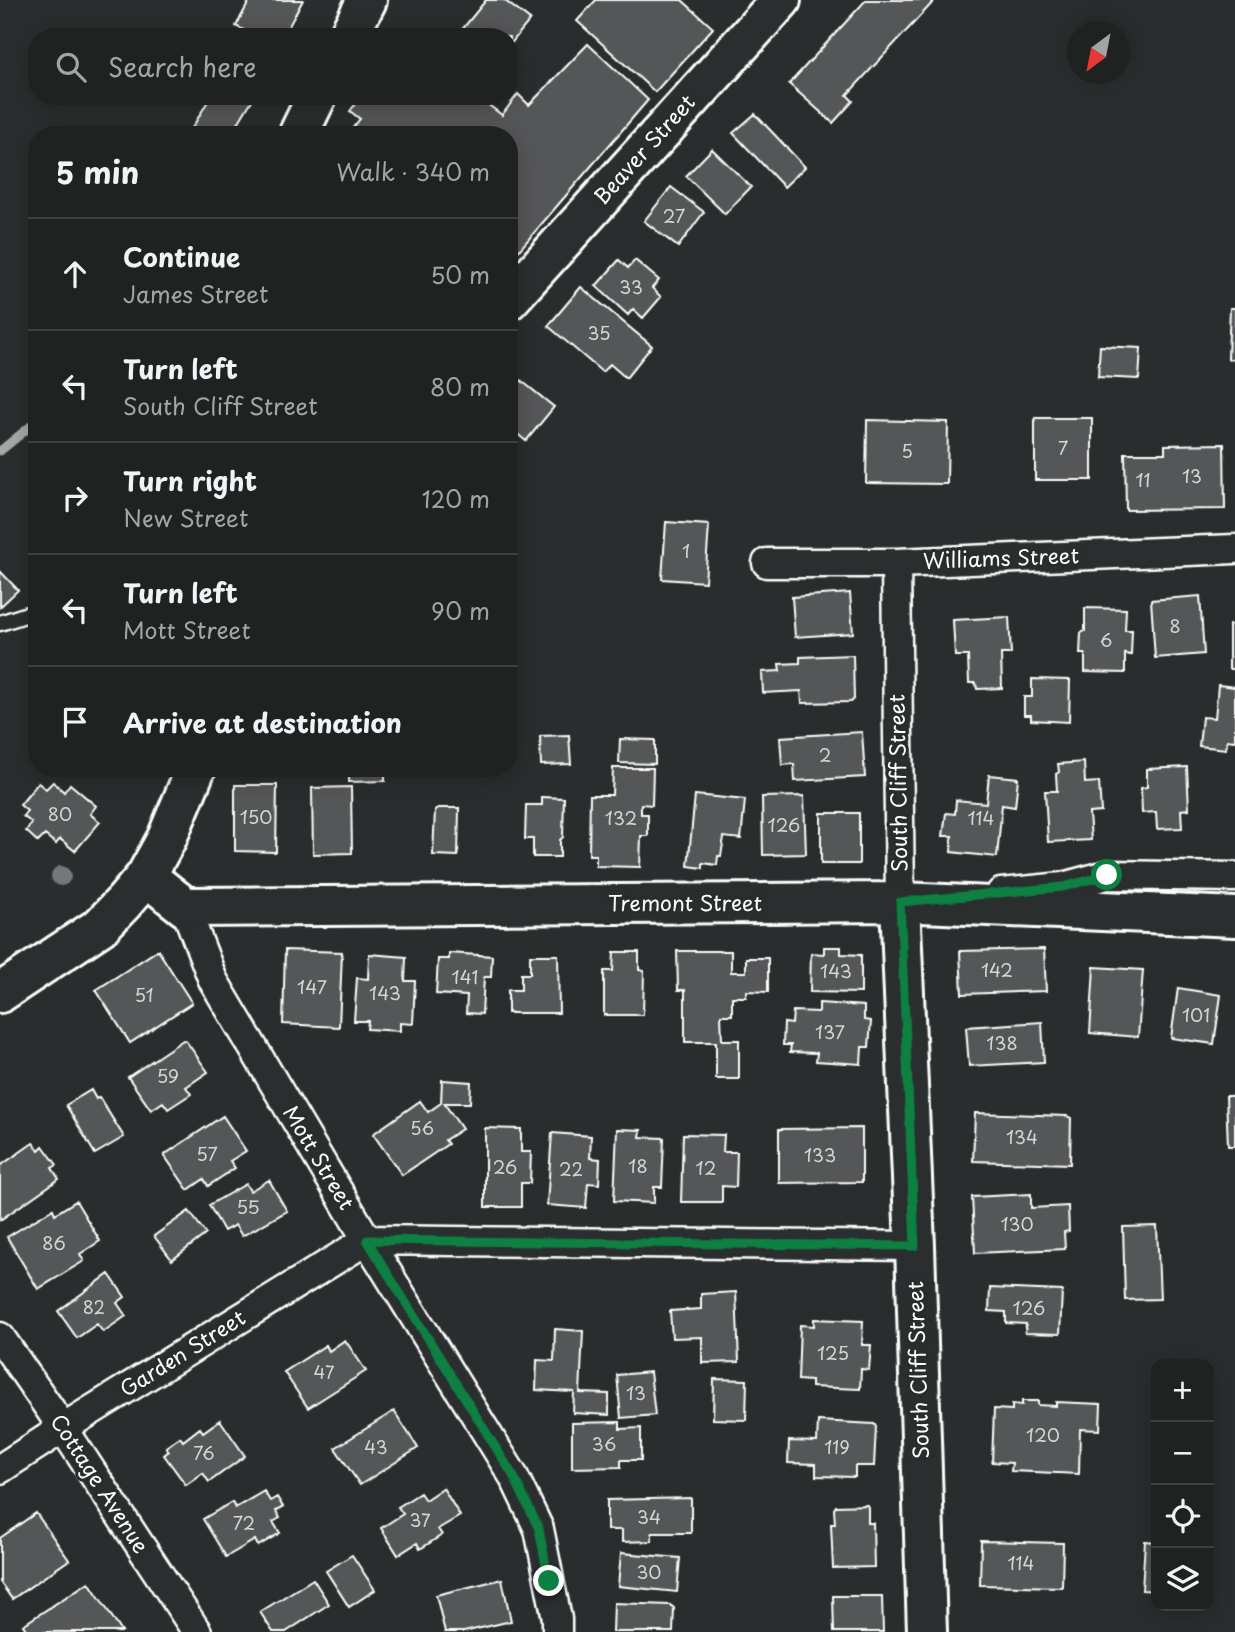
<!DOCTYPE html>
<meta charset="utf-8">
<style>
:root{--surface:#202222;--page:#2d2f2f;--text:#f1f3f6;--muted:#a2a4a5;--line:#3d3f40}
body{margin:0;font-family:"Playpen Sans",sans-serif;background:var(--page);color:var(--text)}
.controls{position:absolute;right:21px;bottom:21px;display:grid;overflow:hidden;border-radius:14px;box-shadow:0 4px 18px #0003}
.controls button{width:63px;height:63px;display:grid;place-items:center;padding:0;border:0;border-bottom:2px solid var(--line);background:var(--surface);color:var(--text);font:35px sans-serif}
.compass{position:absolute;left:1067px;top:21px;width:63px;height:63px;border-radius:50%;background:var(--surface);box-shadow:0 4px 18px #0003;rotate:212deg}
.stop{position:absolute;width:21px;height:21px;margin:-16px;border:5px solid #0b8043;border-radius:50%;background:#fff}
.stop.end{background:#0b8043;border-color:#fff;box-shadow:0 2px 7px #0008}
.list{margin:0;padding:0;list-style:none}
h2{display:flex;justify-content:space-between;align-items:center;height:91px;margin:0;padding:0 28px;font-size:30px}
h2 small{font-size:23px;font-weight:400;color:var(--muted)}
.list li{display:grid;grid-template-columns:46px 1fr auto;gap:21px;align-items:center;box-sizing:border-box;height:112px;padding:0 28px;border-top:2px solid var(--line)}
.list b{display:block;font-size:26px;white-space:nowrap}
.list p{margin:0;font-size:23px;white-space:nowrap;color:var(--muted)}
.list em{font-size:23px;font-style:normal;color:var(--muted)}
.icon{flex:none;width:38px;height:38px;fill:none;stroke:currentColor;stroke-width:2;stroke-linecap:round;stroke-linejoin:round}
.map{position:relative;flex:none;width:1235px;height:1632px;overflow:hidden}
.search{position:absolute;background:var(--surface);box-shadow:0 4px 18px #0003;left:28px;top:28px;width:490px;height:77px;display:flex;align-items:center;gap:18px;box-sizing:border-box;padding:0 24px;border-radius:28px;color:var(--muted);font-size:26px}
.panel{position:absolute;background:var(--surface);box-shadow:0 4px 18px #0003;left:28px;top:126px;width:490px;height:651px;border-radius:28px}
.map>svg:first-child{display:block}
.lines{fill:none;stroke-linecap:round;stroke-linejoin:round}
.stream{stroke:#a6a7a7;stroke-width:9}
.building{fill:#555758;stroke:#fff;stroke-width:2}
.lane-casing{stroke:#fff;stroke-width:19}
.street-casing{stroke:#fff;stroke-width:33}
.secondary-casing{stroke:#fff;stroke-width:44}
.lane{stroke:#2a2d2e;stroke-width:14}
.street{stroke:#2a2d2e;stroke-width:28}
.secondary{stroke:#2a2d2e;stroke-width:38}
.tree{fill:#757778}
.route{stroke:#0b8043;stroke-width:9}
.labels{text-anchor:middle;stroke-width:6;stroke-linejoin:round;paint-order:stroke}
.number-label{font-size:18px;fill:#d4d5d5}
.street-label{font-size:21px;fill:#fff;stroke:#2a2d2e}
</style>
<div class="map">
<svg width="1235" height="1632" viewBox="0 0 1235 1632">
<rect width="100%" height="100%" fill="#2a2d2e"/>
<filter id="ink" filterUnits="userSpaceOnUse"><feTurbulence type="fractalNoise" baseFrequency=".0143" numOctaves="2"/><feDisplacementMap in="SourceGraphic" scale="14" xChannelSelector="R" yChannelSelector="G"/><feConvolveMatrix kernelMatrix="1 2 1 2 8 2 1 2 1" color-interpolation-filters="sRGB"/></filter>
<g filter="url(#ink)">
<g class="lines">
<path class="stream" d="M0,451L37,421"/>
</g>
<path class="building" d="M250,0H303L283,37H256L236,26Z
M486,0H504L530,20L509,46V37H456Z
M596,0H682L713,28L655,92L577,21Z
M866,0H935L847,95L853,101L833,123L789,84Z
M588,44L648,100L509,262V135H347L360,119L350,111L362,96H491L486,103L502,115L518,94L529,105Z
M211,96H245L252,100L231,135H188Z
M755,114L805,167L784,187L733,133Z
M712,149L751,187L725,214L686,176Z
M671,187L704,212L678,247L644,221Z
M619,260L628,268L635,260L659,280L652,288L661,297L643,318L633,309L628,315L596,286Z
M581,287L652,346L626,378L610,364L602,372L548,326Z
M1230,308H1235V359H1228V356Z
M1100,346L1141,348L1139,379L1098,377Z
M513,374L554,407L526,441L509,427V378Z
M1035,418H1092V480H1035Z
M867,420L948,422L947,484L866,483Z
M1224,444L1225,509L1126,510L1125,453H1165V445Z
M666,522L709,525L705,582L662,579Z
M0,571L18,590L0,607Z
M850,593L853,633L795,637L792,597Z
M1200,596L1204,654L1155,658L1151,600Z
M1085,608L1126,609L1125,630H1132L1131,655L1125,654V673L1085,672V654H1080L1081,633L1085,631Z
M1009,617L1011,654H1001L1002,688L977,689L976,683H969L968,656H955L953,620Z
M1229,625H1235V669H1229Z
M853,655L854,699L851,702L802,703L801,691L763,693L762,672L780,671L779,664L800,663V657Z
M1032,679L1070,680L1069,722L1031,720V715H1024V697H1032Z
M1218,685L1235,687V741L1227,740L1226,749L1199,746L1202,717L1215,718Z
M862,732L865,777L795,781L794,764L782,765L780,737Z
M569,735L571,764L541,765L540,736Z
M620,739L655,740V764L619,763Z
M1084,762L1085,783L1099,782L1101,812L1089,813L1091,840L1048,842L1045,791H1057L1056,774L1059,772L1058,764Z
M1187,767L1189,809L1181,810L1182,828L1157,829L1156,812L1142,813L1141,788L1147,787V769Z
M349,768H385V781L349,782Z
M613,768H653L652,805L641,804V814H648V836H641L640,867L596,866V855H589L590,795H612Z
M989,775L1018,778L1015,807L1002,805L997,857L951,852L952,836H943L946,813L955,814L956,800L986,803Z
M53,782L64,792L70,784L96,806L90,814L100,822L75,851L60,839L56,844L45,835L38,842L26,831L32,823L23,816L27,811L20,805L38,783L46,789Z
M235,785H277L276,852L235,851Z
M351,787L352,853L313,854L312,788Z
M695,795L745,800L741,839L724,837L721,856H718L717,865L703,863V868L688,866Z
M804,796L806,854L763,855L762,797Z
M542,797L564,798L563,837L560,840V857H533V839H525L526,805H542Z
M438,808H459L458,856L433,855L435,810Z
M821,813H859V864H821Z
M824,947H841V954L861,955V993L810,992L811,953L824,954Z
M1044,949L1046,991L962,994L960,951Z
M158,950L192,1003L130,1043L96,990Z
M285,950L342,952L339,1027L283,1024Z
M677,951H731V972H746V958H768V992L747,991L746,997H732V1015H721L722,1040H739V1079H716V1042H685V990H678Z
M614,952H639V970L644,971L643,1015H604V971H613Z
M449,953L492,956L491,977H484L482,1014L466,1013L467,996L436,994L438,959H449Z
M369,954L406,957L405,981H415L413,1024L400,1023V1031L367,1029L368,1021H354L357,978L368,979Z
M530,955H558L559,1013H508V990H521V974H530Z
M1094,967L1143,970L1138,1037L1090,1033Z
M1178,988L1221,995L1214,1044L1171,1038Z
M819,1003L864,1006V1020L871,1021L869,1047H862L861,1064L816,1061L817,1053L790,1052L791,1045H783L784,1023L792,1024L793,1011L819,1012Z
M1042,1022L1044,1062L969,1066L966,1027Z
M183,1040L186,1041L208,1072L186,1087L191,1094L168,1109L163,1102L151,1110L128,1077Z
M442,1080L471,1082L470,1103H444L462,1129L445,1140L448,1144L402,1175L373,1134L420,1101L428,1112L441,1103Z
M91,1090L96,1099L99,1097L124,1137L95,1154L66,1105Z
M1226,1096H1235V1146H1228Z
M975,1113L1067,1116L1071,1118L1070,1164L973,1161Z
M223,1116L246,1151L230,1161L235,1168L208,1186L204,1179L188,1190L164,1155Z
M485,1128L521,1129V1152H531L530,1183H521V1207H485Z
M862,1128V1182L779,1183V1129Z
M617,1129L641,1130L640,1137L664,1138L662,1187H654V1203L614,1201Z
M552,1133L591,1136L590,1158L600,1159L599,1184L588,1183L586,1208L547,1205Z
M683,1134L724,1135L723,1152H737L736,1187L722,1186V1202H681Z
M33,1143L39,1150L43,1146L57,1165L52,1168L59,1179L0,1220V1166Z
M269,1180L287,1211L242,1236L235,1225L224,1231L209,1205L246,1184L250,1191Z
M1031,1194V1208L1068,1206L1069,1231L1064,1232L1065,1249L975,1253L972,1197Z
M76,1201L100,1241L80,1254L84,1261L38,1289L7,1237L53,1209L55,1214Z
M189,1211L206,1234L172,1260L154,1236Z
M1157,1226L1160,1299L1125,1300L1123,1227Z
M109,1274L125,1297L117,1303L126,1316L103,1332L97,1324L77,1338L58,1311Z
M990,1288L1062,1291L1060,1334L1025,1333L1026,1324L1006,1323V1312L989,1311Z
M736,1292L739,1362L702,1363V1337L672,1338L670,1311L701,1309V1294Z
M814,1319L863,1321L862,1345H871L869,1370L861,1369L860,1389L811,1387V1381L798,1380L800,1325L814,1326Z
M555,1329L583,1331L580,1393L609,1394V1415L573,1413L574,1392L536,1390L537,1360L554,1361Z
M345,1340L366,1371L308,1408L284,1372L326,1345L329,1351Z
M650,1372L655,1415L621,1418L617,1375Z
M714,1379L747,1380L746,1420L713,1419Z
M1022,1401H1038V1405L1056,1406V1402L1101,1404L1100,1430L1080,1429L1079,1474L1011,1471L1012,1463L992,1462L994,1409L1012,1410V1404L1022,1405Z
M394,1411L418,1448L360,1485L335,1448Z
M220,1420L245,1456L209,1482L203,1473L186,1485L164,1455L169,1451L166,1447L180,1437L183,1441L200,1428L203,1432Z
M818,1421L874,1424L876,1426L874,1466H855V1477L816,1476V1464L788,1463L789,1441L817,1442Z
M620,1422V1429L641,1428V1460H621V1467L572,1468V1423Z
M443,1488L460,1516L438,1529L442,1535L420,1549L417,1543L398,1555L381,1528L403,1514L398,1507L420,1493L425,1500Z
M264,1491L270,1501L277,1497L283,1507L276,1511L280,1518L273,1522L280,1533L258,1546L255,1540L226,1557L203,1519L232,1502L235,1508Z
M691,1498V1533H652V1541L622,1542V1530H607V1500Z
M868,1505V1523H873L874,1567L833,1568L831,1524H835L834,1509L836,1506Z
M36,1513L69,1560L12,1599L0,1582V1538Z
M981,1541L1063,1543L1062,1587L980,1585Z
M1145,1541L1156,1542V1591L1142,1590Z
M621,1553L680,1558L677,1592L618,1586Z
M352,1555L375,1590L349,1607L326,1571Z
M313,1579L329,1604L286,1632H273L260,1612Z
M502,1579L511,1621L464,1632H445L436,1595Z
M89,1582L122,1632H28L23,1625Z
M833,1596H882L883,1632H834Z
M614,1603L670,1605L674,1608L673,1632H613Z"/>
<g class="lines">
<defs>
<path id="lane" d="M0,623L37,611"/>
<path id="street" d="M767,563H896L1235,549
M896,563L900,902L919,901
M1001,893L1063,887L1107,875L1235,877
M185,907L213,980L367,1240L514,1477L539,1529L557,1619V1632
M0,1337L63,1428L197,1632
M0,1469L63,1428L367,1240L915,1246"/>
<path id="secondary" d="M348,37L367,0
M298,135L317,96
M509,300L781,0
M146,876L185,907L900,902L1235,917
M900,902L915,1246L927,1632
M0,993L101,926L124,902L146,876L167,838L196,768"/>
</defs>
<use href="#lane" class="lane-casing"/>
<use href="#street" class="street-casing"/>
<use href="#secondary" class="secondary-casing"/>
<use href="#lane" class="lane"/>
<use href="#street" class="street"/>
<use href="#secondary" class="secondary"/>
</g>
<circle class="tree" cx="61" cy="876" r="10"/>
</g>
<g class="lines" filter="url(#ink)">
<path class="route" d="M549,1581L539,1529L514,1477L367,1240L915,1246L900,902L1063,887L1107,875"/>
</g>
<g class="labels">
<g class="number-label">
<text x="674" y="223">27</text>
<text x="631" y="294">33</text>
<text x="599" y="340">35</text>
<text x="1063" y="455">7</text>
<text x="907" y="458">5</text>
<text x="1192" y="483">13</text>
<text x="1143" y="487">11</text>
<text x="686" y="558">1</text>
<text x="1175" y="633">8</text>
<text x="1106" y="647">6</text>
<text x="825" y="762">2</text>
<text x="60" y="821">80</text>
<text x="256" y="824">150</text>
<text x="621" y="825">132</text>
<text x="981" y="825">114</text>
<text x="784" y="832">126</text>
<text x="997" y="977">142</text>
<text x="836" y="978">143</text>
<text x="465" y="984">141</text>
<text x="312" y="994">147</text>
<text x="385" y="1000">143</text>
<text x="144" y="1002">51</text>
<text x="1196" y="1022">101</text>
<text x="830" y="1039">137</text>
<text x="1002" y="1050">138</text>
<text x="168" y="1083">59</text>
<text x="422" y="1135">56</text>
<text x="1022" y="1144">134</text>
<text x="207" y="1161">57</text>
<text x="820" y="1162">133</text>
<text x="638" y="1173">18</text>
<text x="505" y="1174">26</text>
<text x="706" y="1175">12</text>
<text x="571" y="1176">22</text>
<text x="248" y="1214">55</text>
<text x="1017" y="1231">130</text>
<text x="54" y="1250">86</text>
<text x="94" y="1314">82</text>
<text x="1029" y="1315">126</text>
<text x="833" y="1360">125</text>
<text x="324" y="1379">47</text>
<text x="636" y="1400">13</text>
<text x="1043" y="1442">120</text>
<text x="604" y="1451">36</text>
<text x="376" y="1454">43</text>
<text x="837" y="1454">119</text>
<text x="204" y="1460">76</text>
<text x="649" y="1524">34</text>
<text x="420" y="1527">37</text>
<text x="244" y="1530">72</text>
<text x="1021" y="1570">114</text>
<text x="649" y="1579">30</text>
</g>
<g class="street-label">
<text transform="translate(645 150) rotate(-48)" y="7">Beaver Street</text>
<text transform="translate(1001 559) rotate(-2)" y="7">Williams Street</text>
<text transform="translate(899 783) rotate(-91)" y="7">South Cliff Street</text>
<text x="685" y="911">Tremont Street</text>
<text transform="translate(318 1158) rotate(59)" y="7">Mott Street</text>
<text transform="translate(183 1354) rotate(-32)" y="7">Garden Street</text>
<text transform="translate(919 1370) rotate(-92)" y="7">South Cliff Street</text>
<text transform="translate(99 1484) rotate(57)" y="7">Cottage Avenue</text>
</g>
</g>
</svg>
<div class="controls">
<button>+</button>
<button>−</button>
<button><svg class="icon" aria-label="locate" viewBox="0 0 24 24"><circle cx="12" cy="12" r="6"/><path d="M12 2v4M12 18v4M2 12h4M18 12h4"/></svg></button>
<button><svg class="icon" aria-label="layers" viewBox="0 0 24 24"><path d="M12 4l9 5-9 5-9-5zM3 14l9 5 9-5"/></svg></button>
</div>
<svg class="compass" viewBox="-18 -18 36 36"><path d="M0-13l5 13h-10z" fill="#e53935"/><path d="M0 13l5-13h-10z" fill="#a2a4a5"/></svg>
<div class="stop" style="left:1107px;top:875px"></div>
<div class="stop end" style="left:549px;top:1581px"></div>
<div class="search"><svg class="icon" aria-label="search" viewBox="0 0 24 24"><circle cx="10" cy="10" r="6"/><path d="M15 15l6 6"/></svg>Search here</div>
<section class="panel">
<h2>5 min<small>Walk · 340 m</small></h2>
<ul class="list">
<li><svg class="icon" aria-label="ahead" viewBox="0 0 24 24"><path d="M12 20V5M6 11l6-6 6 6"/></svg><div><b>Continue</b><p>James Street</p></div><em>50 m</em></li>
<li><svg class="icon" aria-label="left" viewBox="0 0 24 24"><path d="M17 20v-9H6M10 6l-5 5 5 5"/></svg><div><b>Turn left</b><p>South Cliff Street</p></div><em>80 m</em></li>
<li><svg class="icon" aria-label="right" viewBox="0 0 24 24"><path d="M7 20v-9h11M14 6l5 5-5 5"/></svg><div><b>Turn right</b><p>New Street</p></div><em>120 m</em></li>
<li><svg class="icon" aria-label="left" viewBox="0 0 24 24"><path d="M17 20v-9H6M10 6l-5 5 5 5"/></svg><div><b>Turn left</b><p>Mott Street</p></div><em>90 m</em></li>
<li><svg class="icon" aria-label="arrive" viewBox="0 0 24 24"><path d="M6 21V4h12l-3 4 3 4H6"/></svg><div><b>Arrive at destination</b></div></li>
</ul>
</section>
</div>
